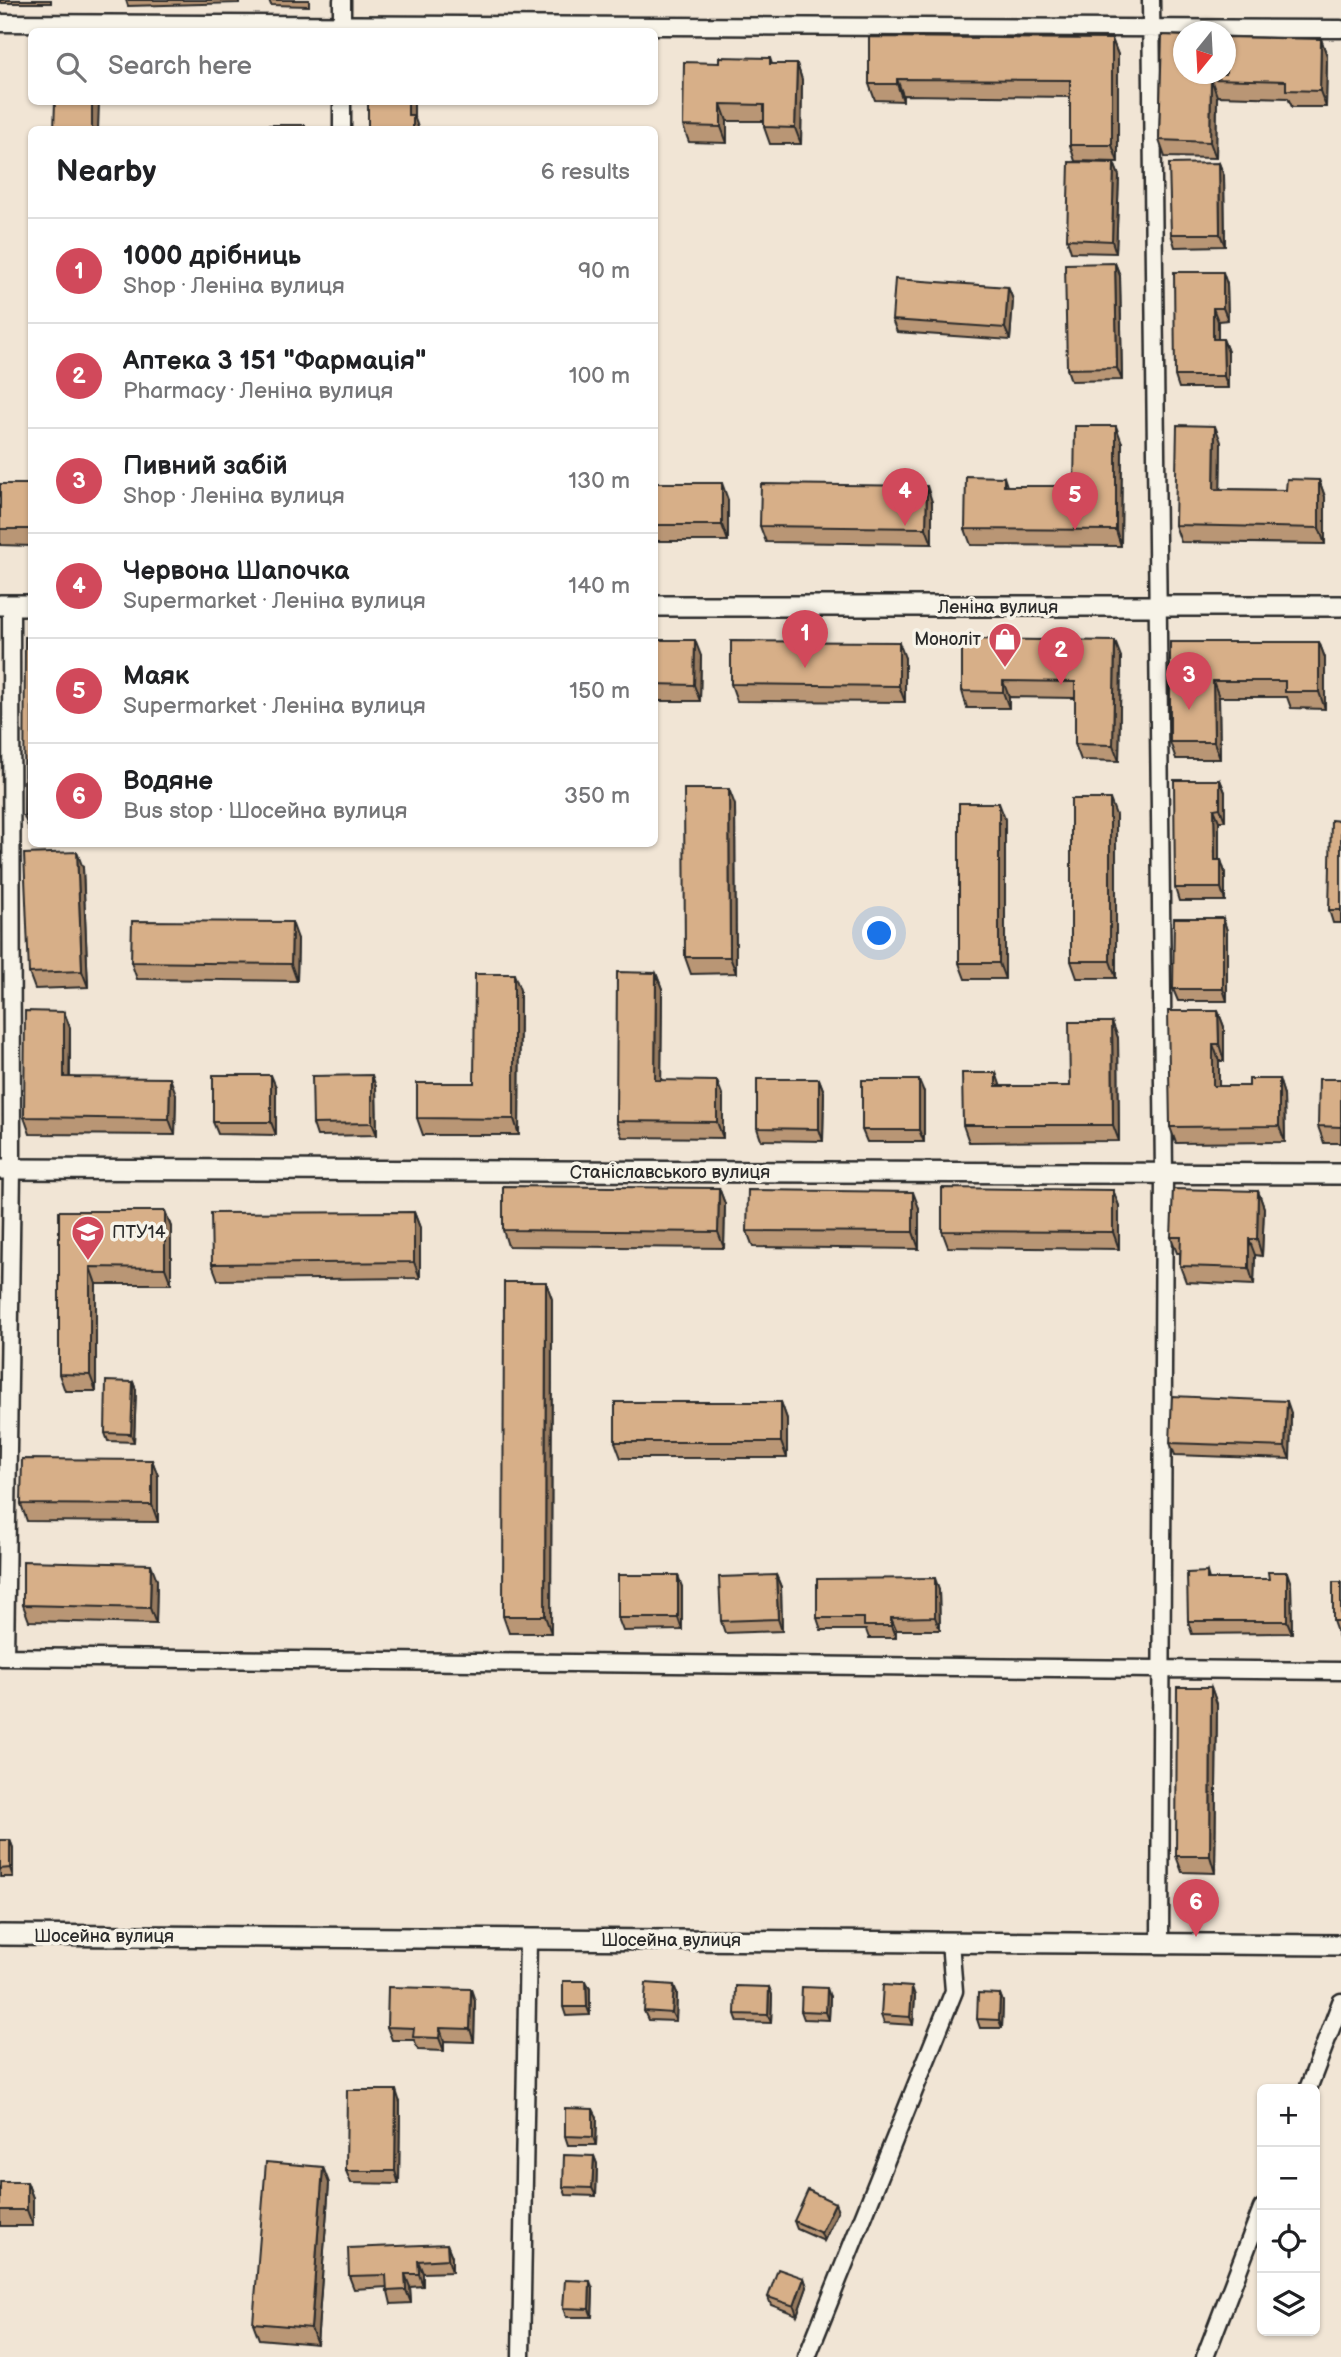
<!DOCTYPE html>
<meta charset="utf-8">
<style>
:root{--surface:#fff;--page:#f2f2f2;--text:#202124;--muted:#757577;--line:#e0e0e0;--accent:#d1495b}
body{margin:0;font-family:"Balsamiq Sans",sans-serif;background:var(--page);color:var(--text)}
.controls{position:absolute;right:21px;bottom:21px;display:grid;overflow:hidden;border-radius:10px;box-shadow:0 2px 5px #0004}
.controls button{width:63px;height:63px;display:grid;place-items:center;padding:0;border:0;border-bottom:2px solid var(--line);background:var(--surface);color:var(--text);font:35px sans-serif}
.compass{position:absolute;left:1173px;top:21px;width:63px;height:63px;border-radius:50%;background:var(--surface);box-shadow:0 2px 5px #0004;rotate:198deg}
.you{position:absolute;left:880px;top:934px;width:24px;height:24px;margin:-18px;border:5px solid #fff;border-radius:50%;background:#1a73e8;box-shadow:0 0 0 10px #1a73e833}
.badge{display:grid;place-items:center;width:46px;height:46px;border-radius:50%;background:var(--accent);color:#fff;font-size:23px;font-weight:700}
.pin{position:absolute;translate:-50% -58px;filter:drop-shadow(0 2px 4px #0008)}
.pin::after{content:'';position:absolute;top:37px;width:24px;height:21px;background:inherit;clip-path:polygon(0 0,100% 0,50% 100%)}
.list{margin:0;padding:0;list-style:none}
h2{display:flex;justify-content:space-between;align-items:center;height:91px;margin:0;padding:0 28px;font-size:30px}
h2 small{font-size:23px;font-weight:400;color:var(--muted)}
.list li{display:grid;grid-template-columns:46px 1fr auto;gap:21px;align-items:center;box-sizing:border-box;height:105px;padding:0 28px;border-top:2px solid var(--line)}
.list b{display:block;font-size:26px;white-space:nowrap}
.list p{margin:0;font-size:23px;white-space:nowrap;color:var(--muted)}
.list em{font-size:23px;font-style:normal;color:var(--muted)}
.icon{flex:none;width:38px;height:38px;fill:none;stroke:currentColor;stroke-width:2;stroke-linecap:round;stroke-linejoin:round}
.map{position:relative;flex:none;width:1341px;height:2357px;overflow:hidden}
.search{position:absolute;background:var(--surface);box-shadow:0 2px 5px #0004;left:28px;top:28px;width:630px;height:77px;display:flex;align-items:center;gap:18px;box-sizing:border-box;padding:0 24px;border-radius:10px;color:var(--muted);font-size:26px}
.panel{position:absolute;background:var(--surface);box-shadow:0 2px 5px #0004;left:28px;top:126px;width:630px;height:721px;border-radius:10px}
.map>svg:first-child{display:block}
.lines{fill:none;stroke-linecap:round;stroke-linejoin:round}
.minor-casing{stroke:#2b2b2b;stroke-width:21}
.tertiary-casing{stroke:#2b2b2b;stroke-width:24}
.minor{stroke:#f7f3e8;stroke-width:16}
.tertiary{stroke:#f7f3e8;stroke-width:19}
.wall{fill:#b99675;stroke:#2b2b2b;stroke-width:2}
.shaded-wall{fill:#967a5f;stroke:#2b2b2b;stroke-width:2}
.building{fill:#d7af88;stroke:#2b2b2b;stroke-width:2}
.labels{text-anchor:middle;stroke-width:7;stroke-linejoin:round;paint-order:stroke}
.street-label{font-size:18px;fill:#2b2b2b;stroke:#f7f3e8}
.poi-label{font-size:18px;fill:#2b2b2b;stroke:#f7f3e8;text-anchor:end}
</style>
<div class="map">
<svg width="1341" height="2357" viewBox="0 0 1341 2357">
<rect width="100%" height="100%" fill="#f1e5d5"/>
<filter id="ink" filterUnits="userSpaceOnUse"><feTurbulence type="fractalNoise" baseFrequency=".0143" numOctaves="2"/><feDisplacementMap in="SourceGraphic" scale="14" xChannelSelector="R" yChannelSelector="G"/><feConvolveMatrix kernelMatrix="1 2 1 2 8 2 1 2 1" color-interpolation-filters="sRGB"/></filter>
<g filter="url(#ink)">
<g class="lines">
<defs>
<path id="minor" d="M342,0V32
M1151,0L1164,1174L1160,1943
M0,23L1341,29
M342,130V102
M0,1657L1341,1671
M5,1657L12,1169L11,605
M1308,2089L1341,2002
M521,2357L528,1939
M807,2357L954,1991L950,1942
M1205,2357L1262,2208"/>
<path id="tertiary" d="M0,605H32
M654,606H1341
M0,1169L1341,1174
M0,1935L1341,1945"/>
</defs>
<use href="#minor" class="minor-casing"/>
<use href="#tertiary" class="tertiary-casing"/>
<use href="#minor" class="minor"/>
<use href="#tertiary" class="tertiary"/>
</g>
<path class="wall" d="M0,0H51V3H0Z
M126,0H239V3L128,6Z
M269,0H309V6L271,5Z
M1162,35L1321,39L1327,56L1326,107H1292L1288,98L1217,96L1216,158L1165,157L1159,140Z
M1112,39L1118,55V162L1075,161L1070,145V97L903,95V101L875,100L869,84Z
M770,58L772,64H797L802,80L801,144H770L764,127V121H727V143L689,142L683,126L719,63Z
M1114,163L1119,176L1116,253L1071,252L1067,239Z
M1219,163L1224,176L1225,246L1175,247L1171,234Z
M1115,263L1120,276L1122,380L1071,381L1067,369Z
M1227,284L1228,320L1218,321V339H1223L1228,352V388H1179L1175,376Z
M1008,287L1013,300L1010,340L897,332L892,320Z
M1221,442L1220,489L1286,490L1319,480L1325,497V544L1181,542L1175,525Z
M1122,443L1121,546L971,545L965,529L1004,477L1007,486H1074Z
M654,483L728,500V541H654Z
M0,484H32V546L0,545Z
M932,502V544L766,542L760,526Z
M32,637V832H30L24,816Z
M962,639L1121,657L1119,761L1081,760L1075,744V698L1009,697V708H967L962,691Z
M654,640L701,656L700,701H654Z
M1170,642H1319L1325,658V709L1291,708L1287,697H1219L1220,759H1176L1170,742Z
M905,658V702L737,701L731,684Z
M1220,780L1225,792V821H1219V860H1221L1225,873V901H1179L1175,888Z
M735,805L736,973L691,974L685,957Z
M1116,815V978H1077L1071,961Z
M1005,819V979H965L959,963Z
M1341,821V923H1333L1329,910Z
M83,868L88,987L35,989L29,973Z
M1223,918L1227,931V1001H1178L1173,989Z
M298,939L297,981L137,979L131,962Z
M656,973L662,989L661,1080L723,1097V1138L622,1137L616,1121Z
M520,990L519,1135H423L417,1118L474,1083Z
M1218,1011L1224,1027V1061H1219V1086H1249L1279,1079L1284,1095L1285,1142L1176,1143L1170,1127Z
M64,1012L70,1028V1077L176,1094L175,1135L30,1134L24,1117Z
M1112,1022L1118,1038L1119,1141L969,1142L963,1125L996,1073L1000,1086H1070Z
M819,1079L824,1092L823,1141L761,1140L757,1128Z
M1341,1079V1143H1324L1318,1126Z
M276,1087V1135L218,1134L213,1122Z
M376,1087L377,1135L317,1136L313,1124Z
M924,1092V1142H867L862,1130Z
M719,1188L725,1204L724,1248L508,1246L503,1230Z
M1113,1190L1119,1206V1249L948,1247L942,1231Z
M1258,1191L1264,1208L1262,1256L1255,1255L1254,1285L1186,1282L1180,1266V1253H1177L1171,1237Z
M919,1208V1249L753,1247L747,1231Z
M59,1211H165L171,1227V1284H96V1391H65L59,1374Z
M414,1212L420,1228V1278L218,1280L212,1264Z
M552,1299L551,1633H509L503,1616Z
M133,1382L136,1390L134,1442L108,1441L105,1433Z
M781,1402L787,1419V1458H621L615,1442Z
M1291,1413L1290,1459L1175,1455L1170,1443Z
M152,1460L158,1476V1522L27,1521L21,1504Z
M1207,1572L1209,1579L1291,1584L1292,1633L1192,1634L1188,1621Z
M776,1575L781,1587L782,1631L725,1633L721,1621Z
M157,1580L156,1624L29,1621L23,1605Z
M1341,1582V1638H1339L1333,1621Z
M682,1587V1630L623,1631L618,1618Z
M939,1590L940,1630H896V1638H869L866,1630H821L817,1618Z
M1211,1687L1217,1704L1215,1873L1182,1872L1176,1856Z
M0,1840H10L13,1848V1877H0Z
M769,1987L772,1995L771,2023L738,2022L735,2014Z
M590,1989V2015L566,2016L563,2007Z
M677,1993L676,2021L648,2020L644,2011Z
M1000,1994L1003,2002L1002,2028H980L977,2019Z
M915,1996L913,2025L884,2023L881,2015Z
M830,1997L829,2020L804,2019L801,2011Z
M475,2001L474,2042L444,2041V2051L418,2050L414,2040H392L387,2027Z
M400,2103L399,2184L351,2183L346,2171Z
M597,2117L596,2145H568L565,2136Z
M594,2156L597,2164L596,2196L566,2195L563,2187Z
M0,2182H27L33,2198V2226H0Z
M329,2183L317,2344L259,2339L253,2323Z
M835,2203L838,2211L824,2241L797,2229L794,2221Z
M447,2244L452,2257V2272L423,2273V2286L410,2287L411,2303L391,2304L387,2287L354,2289L349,2276Z
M804,2278L807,2287L797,2315L771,2305L768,2297Z
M593,2289L592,2317H566L563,2308Z"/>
<path class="shaded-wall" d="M1112,39L1118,55V162L1112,145Z
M1321,39L1327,56L1326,107L1320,91Z
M797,64L802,80L801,144L795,128Z
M897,79L903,95V101L897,84Z
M1211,79L1217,96L1216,158L1210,142Z
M92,102H99L98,130H92Z
M408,102H414V116L419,130H413L408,115Z
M721,104L727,121V143L721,127Z
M1114,163L1119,176L1116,253L1112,241Z
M1219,163L1224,176L1225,246L1220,234Z
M1115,263L1120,276L1122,380L1117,368Z
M1223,272L1227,284L1228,320L1223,308Z
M1008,287L1013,300L1010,340L1005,328Z
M1213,308L1218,321V352L1213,339Z
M1223,339L1228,352V388L1224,376Z
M1116,426L1122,443L1121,546L1116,530Z
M1215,426L1221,442L1220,505L1214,489Z
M1319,480L1325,497V544L1319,528Z
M722,483L728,500V541L722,525Z
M927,486L932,502V544L926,528Z
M695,640L701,656L700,701L694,685Z
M1115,641L1121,657L1119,761L1113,745Z
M899,642L905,658V702L899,686Z
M1319,642L1325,658V709L1319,692Z
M1003,681L1009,697V708L1003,692Z
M1213,681L1219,697L1220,759L1214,742Z
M1220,780L1225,792V821L1220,808Z
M729,789L735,805L736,973L730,957Z
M1110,799L1116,815V978L1110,961Z
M999,803L1005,819V979L999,963Z
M1214,809L1219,821V873L1215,860Z
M77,852L83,868L88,987L82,971Z
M1221,860L1225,873V901L1221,888Z
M1223,918L1227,931V1001L1223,989Z
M292,922L298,939L297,981L291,964Z
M656,973L662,989L661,1096L655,1080Z
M514,974L520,990L519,1135L514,1119Z
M1218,1011L1224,1027V1061L1219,1044Z
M64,1012L70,1028L69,1093L64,1077Z
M1112,1022L1118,1038L1119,1141L1113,1125Z
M1213,1044L1219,1061V1102L1213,1086Z
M996,1073L1002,1090L996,1086Z
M271,1075L276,1087V1135L271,1122Z
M372,1075L376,1087L377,1135L372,1123Z
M170,1078L176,1094L175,1135L169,1119Z
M819,1079L824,1092L823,1141L819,1129Z
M1279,1079L1284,1095L1285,1142L1279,1126Z
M919,1080L924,1092V1142L919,1130Z
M717,1081L723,1097V1138L717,1122Z
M719,1188L725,1204L724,1248L718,1232Z
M1113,1190L1119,1206V1249L1113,1232Z
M1258,1191L1264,1208L1262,1256L1257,1239Z
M913,1192L919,1208V1249L913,1232Z
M165,1211L171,1227V1284L165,1268Z
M414,1212L420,1228V1278L414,1262Z
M1249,1239L1255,1255L1254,1285L1249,1268Z
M90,1267L96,1284V1391L90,1375Z
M546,1282L552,1299L551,1633L545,1616Z
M133,1382L136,1390L134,1442L131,1434Z
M1287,1401L1291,1413L1290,1459L1285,1447Z
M781,1402L787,1419V1458L781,1442Z
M152,1460L158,1476V1522L152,1505Z
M151,1564L157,1580L156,1624L150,1608Z
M1287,1572L1291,1584L1292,1633L1287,1621Z
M678,1575L682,1587V1630L678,1618Z
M776,1575L781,1587L782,1631L778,1619Z
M935,1578L939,1590L940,1630L935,1617Z
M891,1618L896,1630V1638L891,1626Z
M1211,1687L1217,1704L1215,1873L1210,1856Z
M10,1840L13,1848V1877L10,1868Z
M586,1981L590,1989V2015L587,2007Z
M674,1985L677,1993L676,2021L672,2013Z
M769,1987L772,1995L771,2023L768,2015Z
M912,1987L915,1996L913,2025L910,2017Z
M827,1988L830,1997L829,2020L826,2012Z
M471,1989L475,2001L474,2042L470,2029Z
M1000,1994L1003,2002L1002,2028L999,2020Z
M440,2028L444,2041V2051L439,2038Z
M396,2090L400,2103L399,2184L395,2171Z
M593,2109L597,2117L596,2145L593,2137Z
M594,2156L597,2164L596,2196L592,2188Z
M323,2167L329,2183L317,2344L311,2328Z
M27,2182L33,2198V2226L27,2210Z
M835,2203L838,2211L824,2241L821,2233Z
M447,2244L452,2257V2272L448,2259Z
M418,2261L423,2273V2286L419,2274Z
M405,2274L410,2287L411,2303L406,2290Z
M804,2278L807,2287L797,2315L794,2306Z
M590,2281L593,2289L592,2317L589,2309Z"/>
<path class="building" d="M1162,35L1184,36V74H1226V37L1321,39L1320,91L1286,90V81L1211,79L1210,142L1159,140Z
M869,37L1112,39V145H1070V80L897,79V84H869Z
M719,57L770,58V64H797L795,128L764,127V105L721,104V127L683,126L684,62L719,63Z
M55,102H92V130H54Z
M368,102H408V115H413V130H368Z
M263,125H305V130H263Z
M1069,162L1114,163L1112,241L1067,239Z
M1219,163L1220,234H1171L1169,164Z
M1115,263L1117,368L1067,369L1065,264Z
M1174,272H1223V308H1213V339H1223L1224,376H1175Z
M895,279L1008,287L1005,328L892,320Z
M1177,425L1215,426L1214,489L1286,490L1287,479L1319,480V528L1175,525Z
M1075,426H1116V530L965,529L966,476L1004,477V486H1074Z
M654,483H722V525H654Z
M0,484H32V529H0Z
M761,484L927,486L926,528L760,526Z
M25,637H32V816H24Z
M962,639L1115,641L1113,745L1075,744V682L1003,681V692L962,691Z
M654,640H695L694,685L654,684Z
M731,641L899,642V686L731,684Z
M1170,642H1319V692H1285V681H1213L1214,742H1170Z
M1174,780H1220V808L1214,809L1215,860H1221V888H1175Z
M684,789H729L730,957H685Z
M1071,799H1110V961H1071Z
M959,803H999V963H959Z
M1331,820L1341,821V910H1329Z
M77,852L82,971L29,973L24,854Z
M1174,918H1223V989H1173Z
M132,921L292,922L291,964L131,962Z
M617,972L656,973L655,1080L717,1081V1122L616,1121Z
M475,974H514V1119L417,1118V1083H474Z
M25,1011L64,1012V1077L170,1078L169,1119L24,1117Z
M1168,1011H1218L1219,1044H1213V1086H1249V1079H1279V1126L1170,1127Z
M1069,1022H1112L1113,1125H963L962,1073H996V1086H1070Z
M213,1075H271V1122H213Z
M372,1075V1123L313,1124L312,1076Z
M757,1079H819V1129L757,1128Z
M1319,1079H1341V1127L1318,1126Z
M862,1080H919V1130H862Z
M503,1186L719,1188L718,1232L503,1230Z
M942,1188L1113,1190V1232L942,1231Z
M1173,1189L1258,1191L1257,1239H1249V1268L1180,1266L1181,1237H1171Z
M748,1190L913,1192V1232L747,1231Z
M59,1211H165V1268L90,1267V1375L59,1374Z
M414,1212V1262L212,1264L211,1213Z
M504,1282H546L545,1616H503Z
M106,1381L133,1382L131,1434L105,1433Z
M1172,1396L1287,1401L1285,1447L1170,1443Z
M615,1402H781V1442H615Z
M22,1459L152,1460V1505L21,1504Z
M23,1561L151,1564L150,1608L23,1605Z
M1207,1572V1579H1269L1268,1572H1287V1621H1188L1187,1573Z
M618,1575H678V1618H618Z
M776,1575L778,1619L721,1621L719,1577Z
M935,1578V1617L891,1618V1626H864V1618H817V1579Z
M1333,1582H1341V1621H1333Z
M1177,1687H1211L1210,1856H1176Z
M0,1840H10V1868L0,1869Z
M563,1981H586L587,2007H563Z
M646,1983L674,1985L672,2013L644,2011Z
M883,1985L912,1987L910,2017L881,2015Z
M736,1986L769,1987L768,2015L735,2014Z
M388,1987L471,1989L470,2029L440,2028L439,2038L413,2037L414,2028L387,2027Z
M802,1987L827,1988L826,2012L801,2011Z
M978,1993L1000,1994L999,2020L977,2019Z
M347,2090H396L395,2171H346Z
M565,2108L593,2109V2137L565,2136Z
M564,2155L594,2156L592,2188L563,2187Z
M266,2162L323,2167L311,2328L253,2323Z
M0,2182H27V2210H0Z
M808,2190L835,2203L821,2233L794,2221Z
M447,2244L448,2259L418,2261L419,2274H405L406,2290L387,2291L386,2275L349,2276L348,2248Z
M778,2269L804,2278L794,2306L768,2297Z
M565,2280L590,2281L589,2309L563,2308Z"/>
</g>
<defs>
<symbol id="shop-pin" viewBox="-11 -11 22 30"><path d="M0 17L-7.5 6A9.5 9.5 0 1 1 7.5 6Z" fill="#d1495b" stroke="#f7f3e8"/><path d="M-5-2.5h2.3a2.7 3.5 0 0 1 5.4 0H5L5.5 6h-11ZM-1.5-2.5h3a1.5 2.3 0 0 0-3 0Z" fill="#fff"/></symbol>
<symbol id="university-pin" viewBox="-11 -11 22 30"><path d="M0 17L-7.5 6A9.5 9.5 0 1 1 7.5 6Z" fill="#d1495b" stroke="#f7f3e8"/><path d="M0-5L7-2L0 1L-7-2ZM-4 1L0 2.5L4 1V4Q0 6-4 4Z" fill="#fff"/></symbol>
</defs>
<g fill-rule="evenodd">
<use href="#shop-pin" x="986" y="620" width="38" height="52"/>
<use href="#university-pin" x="69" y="1213" width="38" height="52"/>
</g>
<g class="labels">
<g class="street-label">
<text x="998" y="613">Леніна вулиця</text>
<text x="670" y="1178">Станіславського вулиця</text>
<text x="104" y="1942">Шосейна вулиця</text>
<text x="671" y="1946">Шосейна вулиця</text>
</g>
<g class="poi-label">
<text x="981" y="645">Моноліт</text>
<text x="112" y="1238" text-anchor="start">ПТУ14</text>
</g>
</g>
</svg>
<div class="controls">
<button>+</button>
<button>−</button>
<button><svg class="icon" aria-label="locate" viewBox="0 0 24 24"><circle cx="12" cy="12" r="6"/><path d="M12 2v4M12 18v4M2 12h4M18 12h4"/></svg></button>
<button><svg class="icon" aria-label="layers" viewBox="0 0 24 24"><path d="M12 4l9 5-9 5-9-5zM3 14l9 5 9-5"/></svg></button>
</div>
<svg class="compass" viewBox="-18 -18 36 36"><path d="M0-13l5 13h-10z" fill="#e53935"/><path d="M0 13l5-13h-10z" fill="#757577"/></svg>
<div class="you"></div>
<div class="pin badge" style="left:805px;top:668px">1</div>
<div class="pin badge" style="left:1061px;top:685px">2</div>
<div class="pin badge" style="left:1189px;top:710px">3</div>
<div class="pin badge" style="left:905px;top:526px">4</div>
<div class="pin badge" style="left:1075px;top:530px">5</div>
<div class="pin badge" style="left:1196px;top:1937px">6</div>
<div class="search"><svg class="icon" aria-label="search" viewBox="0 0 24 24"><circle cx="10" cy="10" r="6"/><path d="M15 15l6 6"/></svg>Search here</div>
<section class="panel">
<h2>Nearby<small>6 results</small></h2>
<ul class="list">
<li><span class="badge">1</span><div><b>1000 дрібниць</b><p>Shop · Леніна вулиця</p></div><em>90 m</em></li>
<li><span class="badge">2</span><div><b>Аптека 3 151 &quot;Фармація&quot;</b><p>Pharmacy · Леніна вулиця</p></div><em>100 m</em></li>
<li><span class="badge">3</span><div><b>Пивний забій</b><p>Shop · Леніна вулиця</p></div><em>130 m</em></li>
<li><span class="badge">4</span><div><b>Червона Шапочка</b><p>Supermarket · Леніна вулиця</p></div><em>140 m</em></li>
<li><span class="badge">5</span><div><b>Маяк</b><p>Supermarket · Леніна вулиця</p></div><em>150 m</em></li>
<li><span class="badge">6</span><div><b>Водяне</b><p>Bus stop · Шосейна вулиця</p></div><em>350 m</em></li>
</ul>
</section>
</div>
